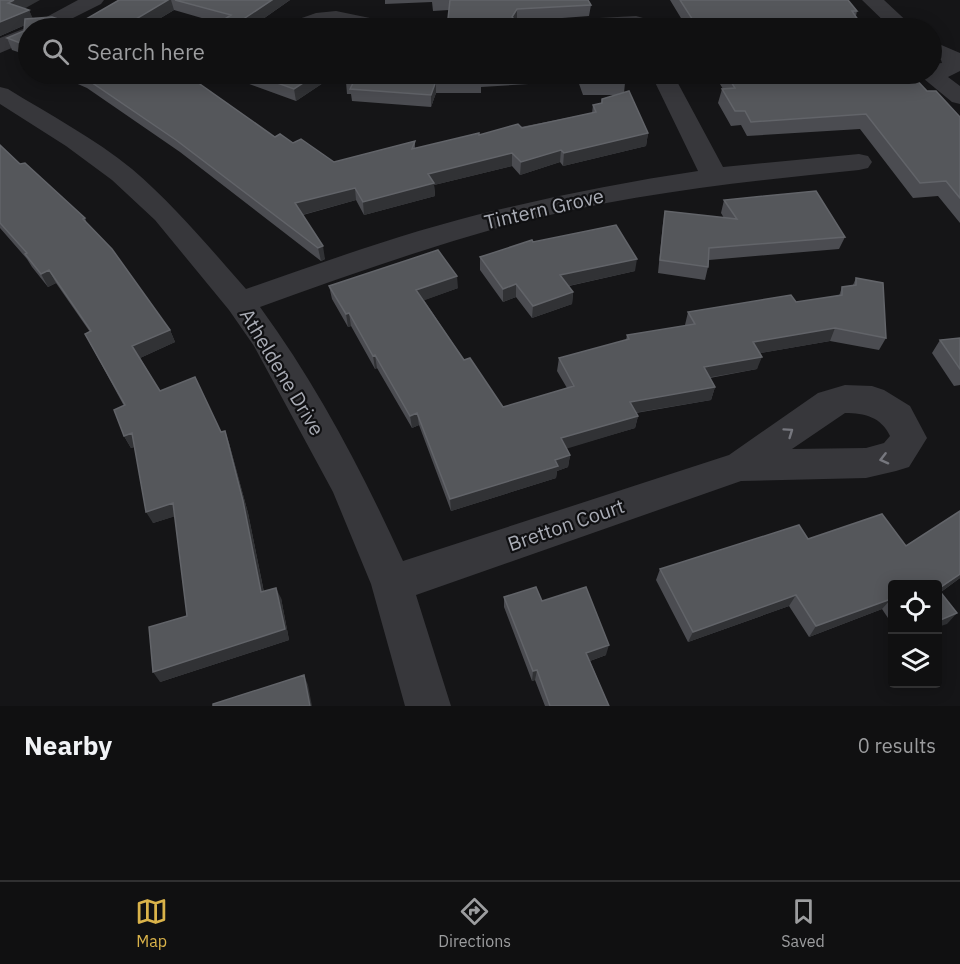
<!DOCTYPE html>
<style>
:root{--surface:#101011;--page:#1e1e1f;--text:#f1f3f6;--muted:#9c9d9f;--line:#303031;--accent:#dab34a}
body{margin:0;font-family:"IBM Plex Sans",sans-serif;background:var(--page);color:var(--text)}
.controls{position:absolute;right:18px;bottom:18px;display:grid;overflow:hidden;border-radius:6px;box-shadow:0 3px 15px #0003}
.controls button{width:54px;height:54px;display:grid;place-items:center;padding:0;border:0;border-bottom:2px solid var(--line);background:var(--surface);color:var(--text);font:30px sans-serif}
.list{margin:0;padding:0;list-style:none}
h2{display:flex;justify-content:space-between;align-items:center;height:78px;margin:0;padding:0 24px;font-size:26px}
h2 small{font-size:20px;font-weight:400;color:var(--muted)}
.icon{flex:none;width:33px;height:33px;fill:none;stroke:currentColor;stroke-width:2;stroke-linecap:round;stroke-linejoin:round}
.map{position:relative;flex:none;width:960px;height:706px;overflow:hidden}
.search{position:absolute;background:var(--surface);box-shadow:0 3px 15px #0003;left:18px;right:18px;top:18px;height:66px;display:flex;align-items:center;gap:15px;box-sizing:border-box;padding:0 21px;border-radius:33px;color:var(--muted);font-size:22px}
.sheet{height:174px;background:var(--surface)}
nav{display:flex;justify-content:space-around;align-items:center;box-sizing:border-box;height:84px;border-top:2px solid var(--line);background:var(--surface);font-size:16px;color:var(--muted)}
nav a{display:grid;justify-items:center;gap:3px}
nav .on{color:var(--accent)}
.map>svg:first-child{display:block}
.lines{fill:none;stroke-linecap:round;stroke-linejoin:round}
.minor{fill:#37373b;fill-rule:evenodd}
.wall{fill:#4b4c51}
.shaded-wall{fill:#313235}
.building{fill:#55575b;stroke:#626469;stroke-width:1.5}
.oneway{stroke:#76777e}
.labels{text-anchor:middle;stroke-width:4.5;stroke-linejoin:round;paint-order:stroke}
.street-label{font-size:20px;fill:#a9acb5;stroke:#101012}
</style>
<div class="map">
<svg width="960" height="706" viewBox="0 0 960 706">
<rect width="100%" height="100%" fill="#151517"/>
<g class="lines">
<path class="minor" d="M78,0H104L101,4L53,28H28V41L0,53V38L28,27Z
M862,0H884L914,28H891Z
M336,11L394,23L397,28H364L336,23L321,24L315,28H294L299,19L316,13Z
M636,16L643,18L647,22L643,26L633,28H514L517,23L525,22Z
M932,41L960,53V71L948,77L960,86V104L952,102L918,74H932V64L942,63L941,60L932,56Z
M651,74H673L723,167L859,154L868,156L872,162L868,168L859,170C737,182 620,195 501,227C419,250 340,278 260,307C317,385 363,473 403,561L729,455L818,393L845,385L872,386L884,390L910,406L927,438L909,467L896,471L866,478L741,481L416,595L451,706H405L371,584L333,492L254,346L229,310L155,220L112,180L66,146L0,104V87L8,89C50,115 94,138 132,169C174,205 209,247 246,289C329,260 412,230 497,210C564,194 631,181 698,171ZM845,413C865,413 881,417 890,436L884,443L866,448L792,449Z"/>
</g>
<path class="wall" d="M0,0L29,10L32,18L76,25L119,0H290L253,26L219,23L174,10L144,28H28V58L27,55L12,50L7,38L24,31L25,25L0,36Z
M385,0H588L591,5L589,16L549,19L601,28L449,10L433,11L432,2L385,4Z
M670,0H848L857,11L856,16L866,28H687Z
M55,74H178L275,137L293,143L334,162L415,141V148L592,113L593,105L601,104L602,99L615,95H583L578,81L481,87V93H436L431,107L352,101L351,94H347L346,82L350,74H621L625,83L624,93L648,133L646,146L563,166L560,162L520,175L512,166L434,185L435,196L364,215L356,200L303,215L325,259L321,261L180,152L87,88Z
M222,74H331L332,77L296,101Z
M714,74H911L927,91L960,117V223L938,196L913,198L860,129L747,136L741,125L731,126L718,103L722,89H723Z
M0,145L20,164L85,218L87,224L170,330L175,342L140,358L160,391L221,432L225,431L229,443L248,513L264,592L281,598L289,640L160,682L187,616L175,516L153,523L134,447L131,448L124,436V406L85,334L90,332L56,283L48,287L32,267L27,259L0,228Z
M724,200L845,237L839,249L709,260L708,267L705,280L658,273L663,223L665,211L724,218L721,213Z
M533,242L635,271L569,286L573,292L572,304L532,318L516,297L503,302L480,270V257Z
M856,278L886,338L879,350L830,341L760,353L757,369L710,378L715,387L711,400L636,413L638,416L635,428L566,448L570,455L568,467L557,471L556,478L451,511L419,425L412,428L377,368L375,369L351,326L348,327L332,299L329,286L458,288L424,300L464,360L503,407L567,388L557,371L559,358L626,340L627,335L686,326L685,325L688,312L796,302L839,296L842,287L853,285Z
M960,338V385L954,386L932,353L940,340Z
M960,511V578L941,592L947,624L892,585V624L882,609L809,637L789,606L688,642L656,580L660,569L808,539L906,546Z
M504,597L542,601L606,655L590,661L609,706H545L535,680L532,681L504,607Z"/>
<path class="shaded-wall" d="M14,0H40L13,15L8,3Z
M168,0H171L174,10L144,28H121Z
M272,0H290L250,28L245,18Z
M517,9V21L512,17Z
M29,10L34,21L0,36V22Z
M317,74H331L332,77L296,101L294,89Z
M436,81V93L431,107V95Z
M648,133L646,146L563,166L564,153Z
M561,150L560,162L520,175L521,162Z
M512,153V166L434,185L435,196L364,215L363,202L428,174Z
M355,188L356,200L298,216L295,203Z
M323,246L325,259L321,261L318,248Z
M637,259L635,271L559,288L560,275Z
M49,270L56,283L48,287L41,274Z
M457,276L458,288L417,303L416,290Z
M516,284V297L503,302V289Z
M573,292L572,304L532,318L533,306Z
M349,313L351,326L348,327L346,314Z
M835,328L830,341L749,355L753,342Z
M170,330L175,342L138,359L132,346Z
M375,355L377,368L375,369L373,356Z
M762,357L757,369L700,379L704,367Z
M715,387L711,400L627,414L630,402Z
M417,413L419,425L412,428L410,416Z
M638,416L635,428L559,451L561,438Z
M225,431L229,443L248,513L266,603L261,592Z
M132,433L138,446L131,448L124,436Z
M570,455L568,467L557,471L556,478L451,511L450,499L555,460Z
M173,503L179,515L153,523L146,512Z
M960,574V578L938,594V590Z
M276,588L281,598L289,640L160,682L153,672Z
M796,595L789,606L688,642L693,632Z
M891,599L882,609L809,637L816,626Z
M957,613L947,624L938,627V621Z
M609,645L606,655L584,663L586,653Z
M537,670L535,680L532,681L533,671Z
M304,675L308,685L312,706H310Z"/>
<path class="building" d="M0,0H14L8,3L29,10L0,22Z
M119,0H168L121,28H28V46L7,38L24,31L25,19L52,17L76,25Z
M175,0H272L245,18L256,28H211L231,15Z
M450,0H588L591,5L517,9L512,17L514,19H596L601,28H447Z
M680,0H848L857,11H852L858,20L866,28H698Z
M77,74H178L194,80L275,137L280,134L293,143L301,139L334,162L415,141L412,149L479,133V135L518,124L522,128L596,112L593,105L602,103V99L629,91L648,133L564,153L561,150L521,162L512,153L428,174L434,183L363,202L355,188L295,203L323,246L318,248L176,140L82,76Z
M252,74H317L294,89Z
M350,74H514L481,75V81H436L431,95L350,89L353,83L346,82Z
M581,74H621L625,83H584Z
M726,74H911L927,91H936L960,117V198L946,181L920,183L866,114L751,122L745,111H735L722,89L735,88Z
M0,145L20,164L25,163L85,218L83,219L112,249L170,330L132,346L160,391L195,377L221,432L225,431L243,501L261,592L276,588L285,629L153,672L149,627L187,616L173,503L146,512L132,433L124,436L114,410L125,405L85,334L91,331L49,270L41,274L25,254L27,253L0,223Z
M816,191L845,237L709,248L708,267L660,260L665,211L737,219L724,200Z
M616,225L637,259L560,275L573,292L533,306L516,284L503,289L480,257L532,240L533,242Z
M438,250L457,276L416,290L464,360L470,358L503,407L574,386L559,358L629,339L627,335L695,324L688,312L791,295L796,302L842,295V287L856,285V278L883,283L886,338L835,328L753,342L762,357L704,367L715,387L630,402L638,416L561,438L570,455L555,460L558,466L450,499L417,413L410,416L375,355L373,356L349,313L346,314L329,286Z
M960,338V369L940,340Z
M960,511V574L938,589L957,613L938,621V585H892V601L891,599L816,626L796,595L693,632L660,569L799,525L808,539L882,514L906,546Z
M536,587L542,601L586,587L609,645L586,653L609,706H550L537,670L533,671L504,597Z
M304,675L310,706H213V704Z"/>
<defs><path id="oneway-chevron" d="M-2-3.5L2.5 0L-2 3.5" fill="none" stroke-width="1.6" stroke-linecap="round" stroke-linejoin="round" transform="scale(1.5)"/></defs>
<g class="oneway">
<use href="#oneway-chevron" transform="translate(789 432) rotate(-35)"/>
<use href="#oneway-chevron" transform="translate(884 459) rotate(166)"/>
</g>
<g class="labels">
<g class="street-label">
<text transform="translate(544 209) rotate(-13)" y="7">Tintern Grove</text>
<text transform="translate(282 372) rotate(59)" y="7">Atheldene Drive</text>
<text transform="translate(566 525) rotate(-19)" y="7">Bretton Court</text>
</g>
</g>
</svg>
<div class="controls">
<button><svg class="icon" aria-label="locate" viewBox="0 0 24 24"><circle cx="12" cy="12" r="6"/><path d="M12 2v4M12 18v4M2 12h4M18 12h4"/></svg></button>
<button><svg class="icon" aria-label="layers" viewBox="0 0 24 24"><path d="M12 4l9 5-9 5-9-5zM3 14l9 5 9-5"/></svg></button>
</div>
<div class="search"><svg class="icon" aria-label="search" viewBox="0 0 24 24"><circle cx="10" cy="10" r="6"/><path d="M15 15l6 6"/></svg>Search here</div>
</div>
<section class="sheet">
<h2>Nearby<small>0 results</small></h2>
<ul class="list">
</ul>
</section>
<nav>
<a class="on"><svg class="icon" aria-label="map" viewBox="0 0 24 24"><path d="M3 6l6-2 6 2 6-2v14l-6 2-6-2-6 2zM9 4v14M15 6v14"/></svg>Map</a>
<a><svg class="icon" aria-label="directions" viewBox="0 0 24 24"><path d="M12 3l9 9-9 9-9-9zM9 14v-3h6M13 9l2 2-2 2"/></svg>Directions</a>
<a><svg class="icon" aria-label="saved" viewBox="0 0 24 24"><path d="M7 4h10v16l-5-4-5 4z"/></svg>Saved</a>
</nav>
